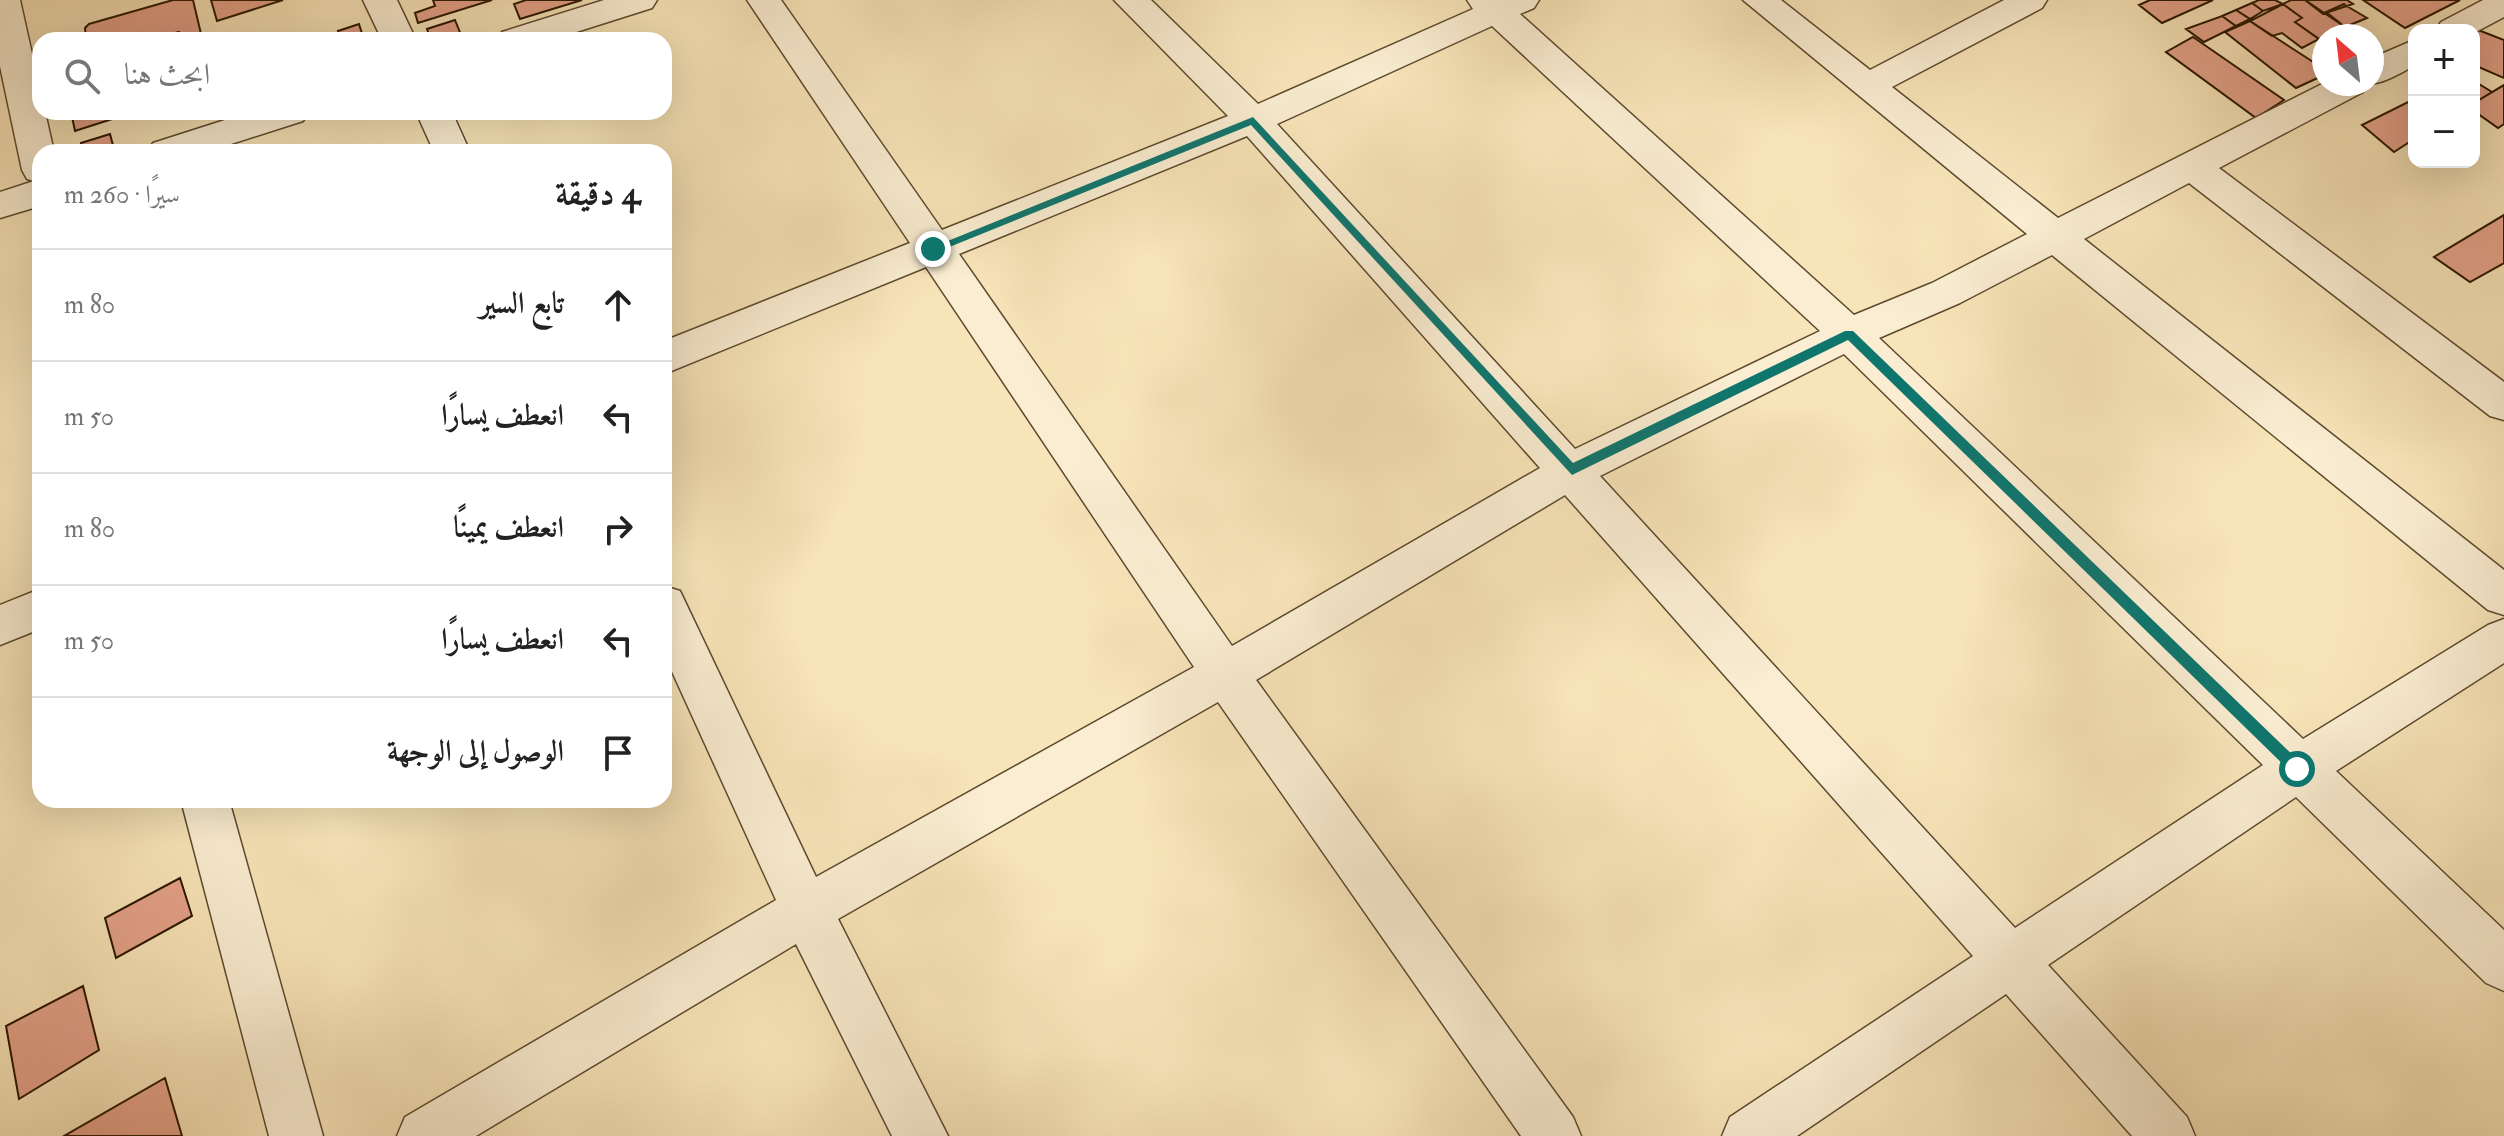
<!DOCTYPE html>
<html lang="ar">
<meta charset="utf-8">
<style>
:root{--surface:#fff;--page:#f2f2f2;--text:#222;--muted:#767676;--line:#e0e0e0}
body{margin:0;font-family:"IM FELL Double Pica",Amiri,serif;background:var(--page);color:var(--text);direction:rtl}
.controls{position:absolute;right:24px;top:24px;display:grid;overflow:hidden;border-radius:16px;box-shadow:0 8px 32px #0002}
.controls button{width:72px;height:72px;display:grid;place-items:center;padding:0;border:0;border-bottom:2px solid var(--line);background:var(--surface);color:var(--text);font:40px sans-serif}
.compass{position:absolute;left:2312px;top:24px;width:72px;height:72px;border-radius:50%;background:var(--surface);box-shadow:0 8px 32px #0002;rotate:332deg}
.stop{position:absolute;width:24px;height:24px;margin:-18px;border:6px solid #0f766e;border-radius:50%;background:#fff}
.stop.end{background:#0f766e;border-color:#fff;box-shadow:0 2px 8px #0008}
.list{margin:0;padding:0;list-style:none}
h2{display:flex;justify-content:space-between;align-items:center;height:104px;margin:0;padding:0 32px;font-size:34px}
h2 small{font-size:26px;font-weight:400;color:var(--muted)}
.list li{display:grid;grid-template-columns:52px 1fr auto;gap:24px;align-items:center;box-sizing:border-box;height:112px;padding:0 32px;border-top:2px solid var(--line)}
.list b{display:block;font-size:30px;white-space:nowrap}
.list em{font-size:26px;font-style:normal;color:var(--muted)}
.icon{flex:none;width:44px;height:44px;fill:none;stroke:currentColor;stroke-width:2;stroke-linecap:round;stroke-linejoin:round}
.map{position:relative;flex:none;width:2504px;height:1136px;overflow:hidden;direction:ltr}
.search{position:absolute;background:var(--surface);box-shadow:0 8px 32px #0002;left:32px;top:32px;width:640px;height:88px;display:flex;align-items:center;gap:20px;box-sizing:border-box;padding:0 28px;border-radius:24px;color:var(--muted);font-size:30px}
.panel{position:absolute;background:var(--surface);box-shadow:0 8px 32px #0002;left:32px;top:144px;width:640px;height:664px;border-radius:24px;direction:rtl}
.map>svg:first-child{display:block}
.building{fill:#e4a289;stroke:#2a1700;stroke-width:2}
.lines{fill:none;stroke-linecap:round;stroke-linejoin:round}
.minor-casing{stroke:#5d4a2e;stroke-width:3}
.minor{fill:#faedd1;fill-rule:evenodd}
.route{fill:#0f766e}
</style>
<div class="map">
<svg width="2504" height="1136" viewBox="0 0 2504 1136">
<rect width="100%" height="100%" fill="#f7e4b8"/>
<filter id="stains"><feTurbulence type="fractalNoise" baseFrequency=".0025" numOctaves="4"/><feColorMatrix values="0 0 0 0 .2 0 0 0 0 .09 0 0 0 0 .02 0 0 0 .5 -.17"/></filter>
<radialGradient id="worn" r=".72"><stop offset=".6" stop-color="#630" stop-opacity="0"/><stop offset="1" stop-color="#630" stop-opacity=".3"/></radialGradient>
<path class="building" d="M173,0H193L202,38L183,40L179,32L148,40H86L85,28L89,24Z
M211,0H283L217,21Z
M433,0H492L418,23L415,13L435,6Z
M526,0H582L520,19L514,4Z
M2150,0H2213L2162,23L2139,5Z
M2259,0H2275L2283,4L2263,11L2252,3Z
M2291,0H2305L2345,27L2319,39L2295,22L2302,18L2283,4Z
M2305,0H2347L2353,4L2323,14Z
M2363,0H2460L2405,28Z
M2252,3L2263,11L2250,19L2236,10Z
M2283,4L2302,18L2295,22L2319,39L2302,48L2282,33L2272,36L2250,21Z
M2344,4L2345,5L2367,18L2345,27L2326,12Z
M2236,10L2250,19L2236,26L2222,16Z
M2222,16L2236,26L2204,42L2186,29Z
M455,20L463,40H431L427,29Z
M2250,21L2324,69V75L2296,88L2225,32Z
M359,24L364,40H341L338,31Z
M2473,28L2504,40V78L2474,65Z
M2193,37L2284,100L2256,118L2166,52Z
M2474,81L2492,92L2474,103Z
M2504,85V124L2498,128L2474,111V103Z
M2414,99V139L2394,152L2362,125Z
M71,112H134L75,131Z
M110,134L114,149L83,152L81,143Z
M2504,215V263L2470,282L2434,257Z
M180,878L192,916L116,958L105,918Z
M83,986L99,1050L19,1099L6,1026Z
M165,1078L182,1136H64Z"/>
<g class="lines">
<defs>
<path id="minor" d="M0,0H20L40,90V112H45L54,152H40V206L0,218V192L34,181L27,179L22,170L0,66Z
M363,0H397L416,40H382Z
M604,0H657L652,8L551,40H497L502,32Z
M747,0H781L942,230L1228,116L1114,0H1151L1258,104L1473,9L1467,0H1539L1534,8L1520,14L1854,315L1932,283L2027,234L1743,0H1781L1870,70L2004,0H2047L2042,8L1892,87L2058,218L2324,83L2368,84L2363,92L2219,168L2504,382V420L2490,416L2189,183L2084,239L2504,570V615L2488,610L2052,255L1960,303L1879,338L2303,739L2488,625L2504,619V663L2336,771L2504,930V991L2486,983L2296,797L2048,965L2187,1117L2195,1136H2132L2006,994L1797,1136H1722L1730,1117L1973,956L1565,495L1256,680L1573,1117L1581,1136H1521L1218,702L838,919L948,1136H892L796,944L476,1136H397L405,1117L776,900L664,654V586L680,591L816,877L1194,667L926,267L664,374V341L910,243ZM1492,26L1820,331L1575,449L1277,124ZM1247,136L1540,468L1232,646L959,254ZM1844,354L2263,765L2015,928L1600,476Z
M2483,0H2504V17L2474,33V30H2436L2441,22Z
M2414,40V66C2400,73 2385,83 2369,84L2372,58Z
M250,112H308L303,121L206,152H148L153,143Z
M416,112H452L470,152H434Z
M40,589V629L0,645V605Z
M181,800H229L323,1136H269Z"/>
</defs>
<use href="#minor" class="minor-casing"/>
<use href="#minor" class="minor"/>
</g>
<path class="route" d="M1253,117L1573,463L1845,331H1853L2302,764V773H2292L1848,340L1572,475L1251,125L937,252L928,249Z"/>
<rect width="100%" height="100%" filter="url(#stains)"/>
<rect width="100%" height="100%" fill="url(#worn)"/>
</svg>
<div class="controls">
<button>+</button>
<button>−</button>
</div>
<svg class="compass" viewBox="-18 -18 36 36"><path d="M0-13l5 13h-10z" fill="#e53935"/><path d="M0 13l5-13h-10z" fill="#767676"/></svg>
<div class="stop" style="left:2297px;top:769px"></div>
<div class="stop end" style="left:933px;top:249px"></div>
<div class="search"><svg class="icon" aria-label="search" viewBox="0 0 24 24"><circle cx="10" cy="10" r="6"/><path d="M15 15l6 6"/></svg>ابحث هنا</div>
<section class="panel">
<h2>4 دقيقة<small>سيرًا · 260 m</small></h2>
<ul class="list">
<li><svg class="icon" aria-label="ahead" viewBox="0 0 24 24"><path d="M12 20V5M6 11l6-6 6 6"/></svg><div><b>تابع السير</b></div><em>80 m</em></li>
<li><svg class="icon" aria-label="left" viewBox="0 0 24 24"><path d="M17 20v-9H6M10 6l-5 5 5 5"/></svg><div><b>انعطف يسارًا</b></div><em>50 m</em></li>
<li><svg class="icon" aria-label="right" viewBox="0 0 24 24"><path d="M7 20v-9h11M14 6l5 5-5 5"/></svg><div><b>انعطف يمينًا</b></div><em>80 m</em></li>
<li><svg class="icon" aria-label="left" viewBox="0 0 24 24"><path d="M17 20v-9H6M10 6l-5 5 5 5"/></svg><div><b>انعطف يسارًا</b></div><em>50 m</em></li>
<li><svg class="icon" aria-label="arrive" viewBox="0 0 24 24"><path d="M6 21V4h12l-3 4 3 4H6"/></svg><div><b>الوصول إلى الوجهة</b></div></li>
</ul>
</section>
</div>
